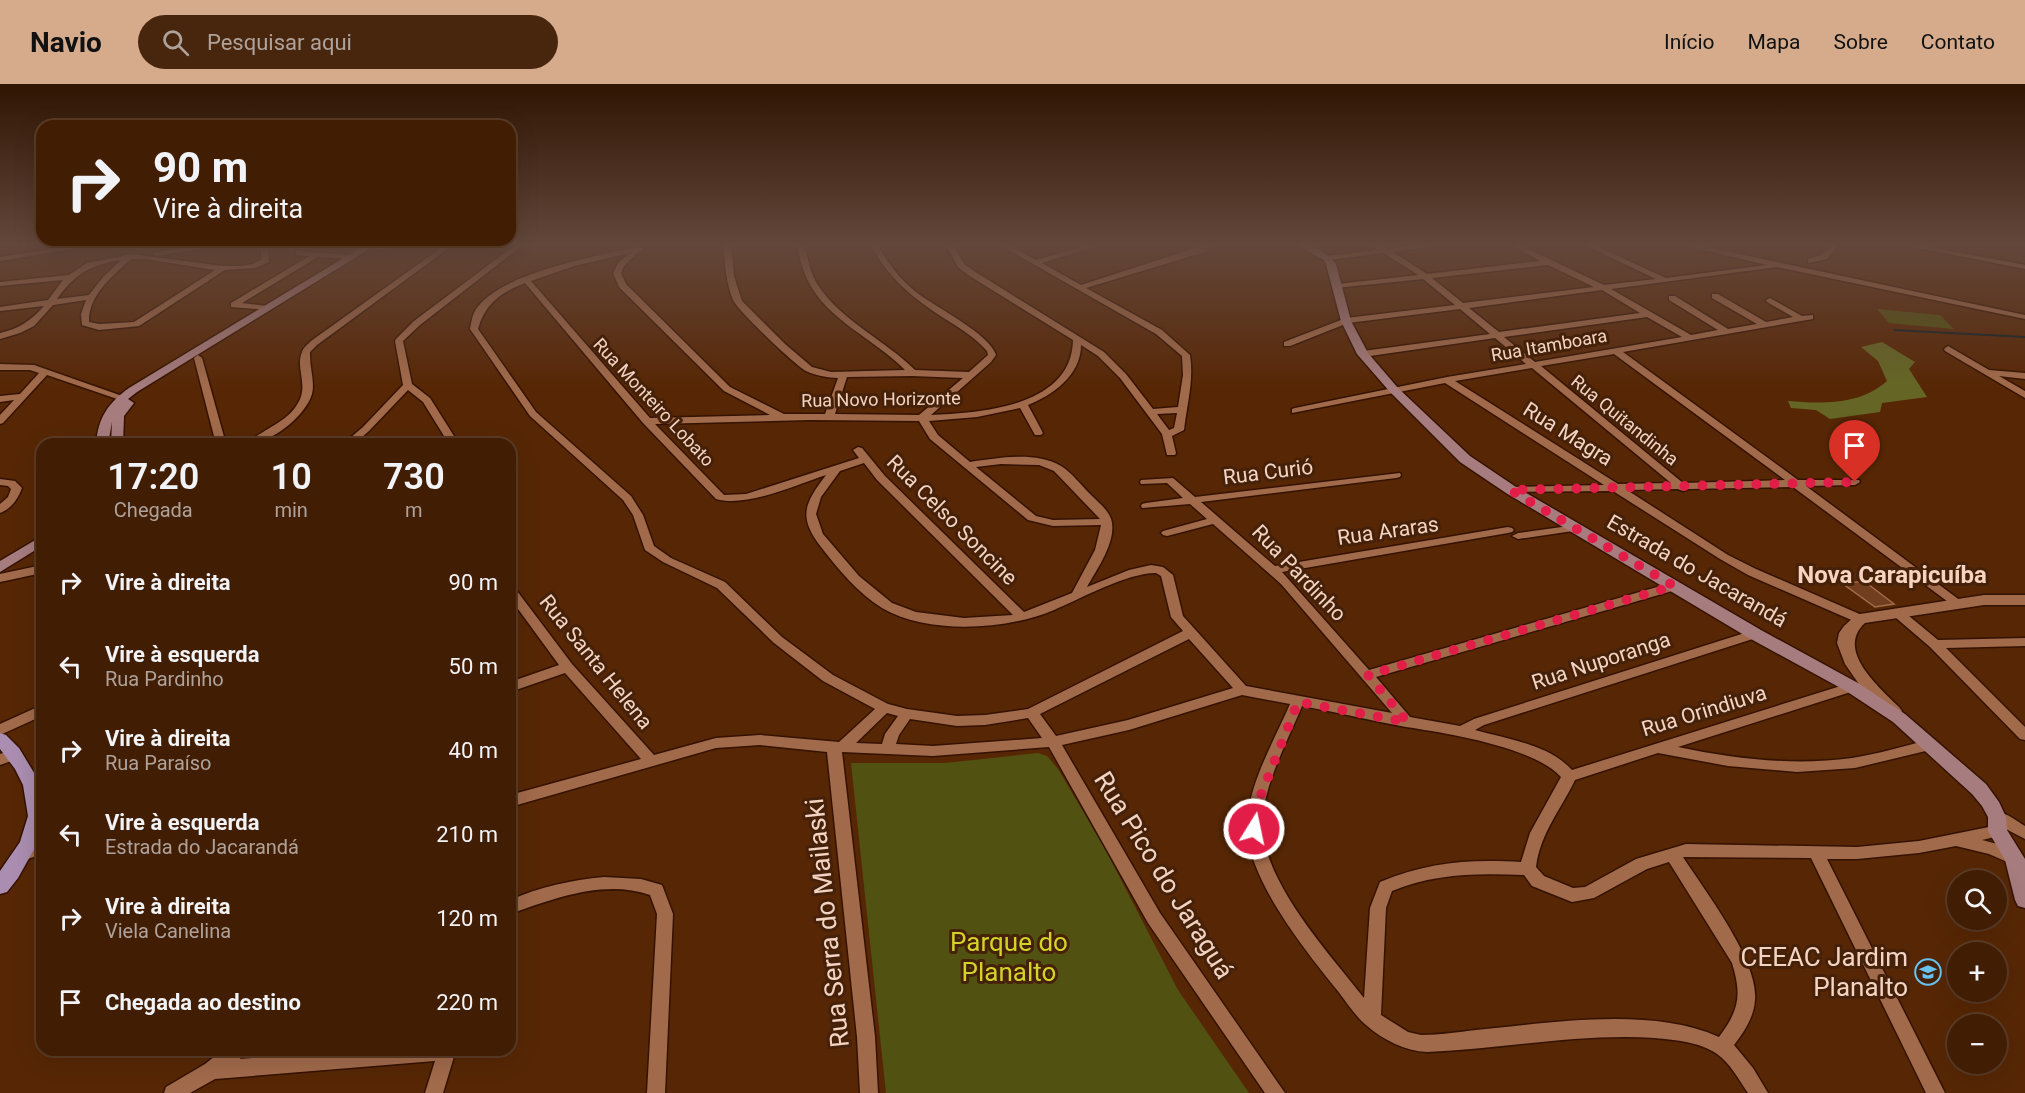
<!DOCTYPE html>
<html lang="pt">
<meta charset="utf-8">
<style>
:root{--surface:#411d04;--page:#48260e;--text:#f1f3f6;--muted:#aea29a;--line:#5a3b26;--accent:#d6ab8b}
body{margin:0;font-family:Roboto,sans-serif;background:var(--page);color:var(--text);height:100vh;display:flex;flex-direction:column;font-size:22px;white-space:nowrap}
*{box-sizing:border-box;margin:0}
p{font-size:20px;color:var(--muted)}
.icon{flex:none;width:33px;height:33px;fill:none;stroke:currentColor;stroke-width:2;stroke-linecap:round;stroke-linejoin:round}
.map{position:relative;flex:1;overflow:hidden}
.drawer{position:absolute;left:36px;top:354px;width:480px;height:618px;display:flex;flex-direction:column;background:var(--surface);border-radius:18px;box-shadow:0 6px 24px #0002,0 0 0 2px var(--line)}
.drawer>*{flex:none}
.banner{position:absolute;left:36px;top:36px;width:480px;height:126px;border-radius:18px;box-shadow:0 6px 24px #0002,0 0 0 2px var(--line);background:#411d04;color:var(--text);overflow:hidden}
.controls{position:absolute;left:1947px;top:786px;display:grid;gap:12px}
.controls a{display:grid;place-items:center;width:60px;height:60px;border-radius:50%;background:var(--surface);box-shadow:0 6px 24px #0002,0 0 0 2px var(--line);font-size:30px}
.pin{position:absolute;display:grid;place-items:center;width:51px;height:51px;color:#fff;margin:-62px -26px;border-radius:50% 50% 50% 0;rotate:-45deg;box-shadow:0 0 6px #0007}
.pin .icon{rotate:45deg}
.me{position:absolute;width:66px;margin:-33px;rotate:10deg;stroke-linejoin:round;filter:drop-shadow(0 0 4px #0008)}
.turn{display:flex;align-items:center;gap:21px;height:126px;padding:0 18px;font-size:27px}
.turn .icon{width:78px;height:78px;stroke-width:2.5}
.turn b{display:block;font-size:42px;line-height:51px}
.eta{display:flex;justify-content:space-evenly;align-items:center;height:102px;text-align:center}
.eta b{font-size:36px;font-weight:600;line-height:42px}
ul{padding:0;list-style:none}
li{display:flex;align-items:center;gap:18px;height:84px;padding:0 18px}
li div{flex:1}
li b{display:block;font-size:22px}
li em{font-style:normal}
header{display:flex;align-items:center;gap:36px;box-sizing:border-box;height:84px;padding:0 30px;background:var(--accent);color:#111}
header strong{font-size:28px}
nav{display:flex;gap:33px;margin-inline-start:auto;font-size:21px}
.search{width:420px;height:54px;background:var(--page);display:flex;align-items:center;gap:15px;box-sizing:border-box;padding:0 21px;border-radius:33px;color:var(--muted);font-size:22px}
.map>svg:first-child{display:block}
</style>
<header>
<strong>Navio</strong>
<div class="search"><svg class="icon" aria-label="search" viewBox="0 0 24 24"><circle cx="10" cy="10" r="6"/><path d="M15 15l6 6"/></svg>Pesquisar aqui</div>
<nav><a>Início</a><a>Mapa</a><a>Sobre</a><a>Contato</a></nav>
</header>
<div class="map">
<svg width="2025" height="1009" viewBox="0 0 2025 1009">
<rect width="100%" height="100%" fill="#572705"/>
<g fill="#515211">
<polygon points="1877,225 1940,231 1954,245 1889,239"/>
<polygon points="1038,669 1047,672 1058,685 1103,761 1178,906 1249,1009 886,1009 851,679 945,679"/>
</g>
<path fill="#656625" d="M1882 258 1915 278 1909 285 1927 313 1882 319 1880 328 1830 335 1816 326 1791 324 1788 317C1822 320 1861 321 1887 297L1878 277 1861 263Z"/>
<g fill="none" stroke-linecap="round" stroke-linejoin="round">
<polyline stroke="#0d1f27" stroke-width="2" points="1894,246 2025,253"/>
</g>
<polygon fill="#713f20" stroke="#a36c4d" stroke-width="1.5" points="1864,497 1894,520 1875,523 1843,500"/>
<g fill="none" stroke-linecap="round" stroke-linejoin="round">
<g stroke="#351200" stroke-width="3">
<g id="minor">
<polygon points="75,161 96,161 0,177 0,173"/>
<polygon points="202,161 224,161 156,172 152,170 156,168"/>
<path d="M260 161H268L269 178 255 184 225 186 139 242 99 246 82 241 81 230 86 216 53 221 34 242 20 249 0 255V249C18 245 31 237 44 222L0 227V223L48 216 63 196 0 202V198L69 191 87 179 132 170 222 182H240L253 180 262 175ZM131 175H145L215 186 134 238 99 240 89 238C88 211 113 192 131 175ZM121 176 103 193 89 211 57 215C75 190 90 181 121 176Z"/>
<polygon points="381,161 417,161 377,166 373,164"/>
<path d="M445 161H453L317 261 310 268V272C310 285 315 298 312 310 305 333 270 360 247 360 262 345 287 339 298 319 309 301 295 284 302 268 303 264 308 260 311 257Z"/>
<polygon points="515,161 523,161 420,241 403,257 412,300 430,314 459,360 449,360 423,318 408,306 369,347 354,360 343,360 363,343 403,301 395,257 396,255 414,237"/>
<path d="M723 161H731L734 192 742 217 785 260 812 283 831 288 905 286C875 255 828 237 808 197 802 186 800 173 796 161H804C808 174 810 189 818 201 841 237 885 256 915 286L969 288 988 271 987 267C975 253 958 243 942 233 912 213 888 194 871 161H878C888 180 900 195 916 208 935 223 990 250 996 271L991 278 931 331C980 329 1072 323 1073 256L968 191 958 183 946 161H953L964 180 974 187 1104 268 1126 290 1153 325 1178 323 1183 291 1182 272 1156 250 1000 161H1009L1036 176 1088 161H1100L1042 179 1081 201 1204 161H1211L1208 167 1086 204 1162 246 1190 271C1194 297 1187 320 1184 346L1172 352 1176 369 1175 371H1167L1162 350 1120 294 1098 272 1081 261C1081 291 1053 311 1028 321L1043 349 1041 351H1035L1020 324 977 333 929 337 938 351 970 378C998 374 1035 367 1061 382 1072 389 1081 401 1091 411 1098 418 1111 428 1112 439 1115 460 1097 485 1087 503L1129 486 1151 481 1163 483 1173 491 1183 532 1246 602 1392 629 1281 500 1213 440 1167 452 1163 451 1161 449 1163 447 1207 435 1190 420 1142 424 1141 422 1142 420 1146 419 1183 414 1167 399 1141 400 1140 398 1141 396 1173 394 1195 413 1400 389 1401 391 1400 393 1396 394 1201 418 1275 482 1508 443 1512 444 1514 446 1512 448 1508 449 1282 488 1369 586 1671 499H1679L1681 502 1679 505 1376 593 1410 633 1460 642 1474 635 1751 547H1759L1761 550 1759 553 1484 641 1475 646C1507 655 1548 660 1572 686L1847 600H1857L1859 603 1857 606 1678 663C1735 675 1794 682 1852 674 1878 670 1904 662 1929 656L1934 657 1936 661 1934 665 1855 684 1797 688 1728 682 1658 669 1575 696C1561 725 1540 750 1536 783L1544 792 1573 804 1585 803 1636 775 1686 760 1857 763 1919 757 1999 741 1992 737 1989 733 1992 729C2003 725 2015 736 2025 742V755L2004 744 2006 747 2003 751 1982 756C1994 759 2016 764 2022 775L2020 779 2014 781 1989 770 1956 762 1919 769 1857 775H1827L1945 1009H1926L1811 774 1683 773C1705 807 1759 877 1755 916 1754 933 1744 948 1734 961L1753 984 1768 1009H1748C1739 996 1730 979 1717 970 1700 958 1676 956 1655 954 1579 949 1504 965 1427 968 1405 967 1383 956 1366 941 1354 931 1346 917 1337 906 1305 866 1245 792 1247 740 1248 701 1275 655 1290 620L1242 611 1129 646 1062 661 1160 829 1285 1009H1265L1148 839 1049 663 933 672 842 668 875 953 878 1009H860L857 953 827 668 760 661 716 664 510 723V711L641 675 565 589 510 608V598L559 581 510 514V502L514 503 572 580 654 671 716 654 760 651 839 658 875 625 823 597 774 559 717 504 663 478 645 466 633 431 623 416 530 332 470 245C471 240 472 232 475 227 497 189 599 171 640 163L644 165 643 167H639L624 182 621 189 626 200 730 303 784 330H825L838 294C828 294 814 291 806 287 795 281 738 227 733 216 726 198 725 180 723 161ZM630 169 618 179 613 189 619 203 724 307 770 331 650 334 531 197 574 182ZM525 199 643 339 716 415C746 424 796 401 826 391 804 420 798 433 821 463 838 485 858 509 882 524 928 551 1007 546 1054 526 1082 514 1127 489 1156 489L1161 492 1171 533 1183 547 1028 625 985 631 957 632 907 625 888 620 833 591 782 553 725 498 671 474 654 462 643 431 631 412 536 328 478 245C485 220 500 209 525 199ZM912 292 963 294 919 331 835 330 847 293ZM1177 329 1174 344 1169 346 1157 330ZM810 336 919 337 930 355 1028 436 1053 442 1101 441 1095 466 1072 509 1024 528 885 392 862 364 858 363 853 366 859 374 746 410 724 411 655 340ZM864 379 877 396 1013 531 964 534 916 528 892 519 859 492 823 450 816 430 821 413 840 387ZM1001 380 1039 381 1054 387 1100 435 1053 436 1036 432 976 383ZM1189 555 1233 604 1128 636 1056 652 1040 630ZM1302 622C1337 628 1372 637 1406 643 1446 649 1534 663 1561 693L1530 749 1521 778C1469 775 1428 778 1380 798L1370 824 1364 914C1329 869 1254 789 1263 729 1268 692 1288 656 1302 622ZM887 629 898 632 885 650 882 660 856 659ZM1028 634 1042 654 933 662 896 660 899 651 910 635 957 642 985 641ZM1669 778 1732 879C1742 912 1739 926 1719 953 1651 922 1549 939 1476 946 1458 948 1440 951 1421 951L1408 948 1381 931 1386 824 1392 807C1435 789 1478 789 1524 791L1532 802 1572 818 1594 814 1647 785Z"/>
<path d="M1373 161H1382L1387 165 1415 161H1440L1393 168 1427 190 1540 177 1510 161H1520L1604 201 1656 195 1584 161H1594L1666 194 1767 181 1682 161H1697L2025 231V235L1777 183 1611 205 1691 251 1718 246 1669 216V212H1675L1728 245 1757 240 1712 214V210H1718L1766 238 1793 233 1767 218 1766 216 1770 214 1802 232 1813 231V235L1801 237 1623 268 1798 396H1859L1860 398 1855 401 1806 402 1965 520 1963 523H1955L1793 403 1688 405 1683 407 1678 405 1627 406 1728 471 1756 485 1864 532 1866 535 1864 538H1856L1748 491 1720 475 1613 407 1507 408 1506 406 1511 403 1604 401 1445 299 1292 329V325L1295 324 1447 293 1526 280 1495 254 1363 273 1359 270 1363 267 1490 250 1460 225 1348 239 1290 262H1284V258L1346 234 1455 221 1423 195 1335 204V200H1338L1418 191 1384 169 1327 176 1323 174 1327 172 1378 166ZM1548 181 1594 203 1463 219 1432 194ZM1602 206 1640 229 1499 248 1469 224ZM1647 233 1682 253 1535 278 1504 253ZM1614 270 1785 396 1683 399 1541 282ZM1532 284 1671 399 1618 400 1455 297Z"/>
<polygon points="1831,161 1839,161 1827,175 1808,179 1808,175 1821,171"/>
<polygon points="1903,161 1920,161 2025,181 2025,185"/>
<polygon points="296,167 352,171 356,173 352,175 318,173 242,219 267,222 270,222 270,226 231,223 231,219 309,172 296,171"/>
<polygon points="1948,262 1989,286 2025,289 2025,295 1999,292 2025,307 2025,314 1945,267 1944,265"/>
<polygon points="198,271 202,274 226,360 216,360 194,274"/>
<polygon points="0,280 34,281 128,314 126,316 120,316 47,291 3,339 0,340 0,331 14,316 0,318 0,312 20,310 39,289 30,286 0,286"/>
<path d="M0 395 15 397 22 404C18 415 11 425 0 429V420L8 413 11 405 8 402 0 401Z"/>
<polygon points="1576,441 1582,444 1580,446 1518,455 1512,452 1518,449"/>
<polygon points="42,481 42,489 0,498 0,490"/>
<polygon points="1899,526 1903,527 1938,556 2025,554 2025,562 1946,564 2025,643 2025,656 2020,655 1930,563 1895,533 1893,530"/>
<polygon points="42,621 42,632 0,651 0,640"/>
<polygon points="15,665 20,666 22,670 20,674 0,681 0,670"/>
<polygon points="42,758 42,770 25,776 19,774 17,770 19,766"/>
<path d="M604 793 641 795 662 801 673 830 665 1009H647L657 830 650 811C604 795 553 815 510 830V816C540 803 571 796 604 793Z"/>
<polygon points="223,966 246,966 240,975 351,966 456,966 443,1009 425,1009 435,977 215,995 190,1009 164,1009 166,1003 205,980"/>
</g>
</g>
<g stroke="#351200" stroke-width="3">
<path id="tertiary" d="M1984 511H2025V521H1984L1865 539C1835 566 1879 603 1899 623L1902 627 1899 631H1887L1863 606 1845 580 1837 559 1839 549 1844 542 1855 532 1860 530Z"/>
</g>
<g stroke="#351200" stroke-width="3">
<g id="secondary">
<path d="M365 161H376L137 308 128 315 134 319 124 332 123 360H111L112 338 108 360H96C98 334 108 319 129 304Z"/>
<path d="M1296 161C1311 161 1327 167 1336 180L1351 237 1368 269 1398 304 1470 372 1516 403 1761 546 1858 599 1905 630 1986 700 1999 718 2006 733 2007 746 2025 775V824L2018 822 2015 816 2005 776 1988 747V733L1982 722 1972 710 1893 638 1846 607 1749 554 1506 409 1460 378 1390 308 1357 270 1341 237 1326 180 1324 176Z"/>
<polygon points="42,452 42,462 0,488 0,477"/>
</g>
</g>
<g stroke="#351200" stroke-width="3">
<polygon id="primary" points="0,649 6,651 19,664 42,702 42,751 18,794 7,808 0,810 0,787 20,758 28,732 23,701 15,685 0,665"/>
</g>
<use href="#minor" fill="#a16a4b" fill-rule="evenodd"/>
<use href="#tertiary" fill="#a16a4b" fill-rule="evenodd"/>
<use href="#secondary" fill="#a67c7e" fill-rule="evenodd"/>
<use href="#primary" fill="#aa8db0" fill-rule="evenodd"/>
</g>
<linearGradient id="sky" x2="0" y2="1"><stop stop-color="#301503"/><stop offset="0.53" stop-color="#63473b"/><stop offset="1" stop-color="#63473b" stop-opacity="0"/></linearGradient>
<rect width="2025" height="303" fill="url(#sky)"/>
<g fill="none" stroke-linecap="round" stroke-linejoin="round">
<polyline stroke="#e11d48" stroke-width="10" stroke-dasharray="0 18" points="1254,745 1259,716 1298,618 1407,638 1368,591 1674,502 1510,406 1855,398"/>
</g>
<defs>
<g id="school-ring" transform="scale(1.35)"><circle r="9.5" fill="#462109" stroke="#67c4ef" stroke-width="1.5"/><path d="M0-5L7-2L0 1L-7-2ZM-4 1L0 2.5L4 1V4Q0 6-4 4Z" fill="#67c4ef"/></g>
</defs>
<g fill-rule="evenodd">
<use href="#school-ring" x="1928" y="888"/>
</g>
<g text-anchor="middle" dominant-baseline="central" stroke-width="6" stroke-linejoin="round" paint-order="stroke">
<g font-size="18" fill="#f3d4c3" stroke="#462109">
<text transform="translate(1549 261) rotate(-10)">Rua Itamboara</text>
<text transform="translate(881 315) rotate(-1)">Rua Novo Horizonte</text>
<text transform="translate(654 318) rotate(47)">Rua Monteiro Lobato</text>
<text transform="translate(1625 336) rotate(39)">Rua Quitandinha</text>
</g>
<g font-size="21" fill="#f3d4c3" stroke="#462109">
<text transform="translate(1568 350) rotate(32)">Rua Magra</text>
<text transform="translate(1268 388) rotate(-7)">Rua Curió</text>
<text transform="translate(952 436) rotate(45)">Rua Celso Soncine</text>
<text transform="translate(1388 447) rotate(-8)">Rua Araras</text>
<text transform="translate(1697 487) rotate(30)">Estrada do Jacarandá</text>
<text transform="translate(1299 489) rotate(46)">Rua Pardinho</text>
<text transform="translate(1601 577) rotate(-18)">Rua Nuporanga</text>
<text transform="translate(596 578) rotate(51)">Rua Santa Helena</text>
<text transform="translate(1704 627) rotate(-17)">Rua Orindiuva</text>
</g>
<g font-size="24" font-weight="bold" fill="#f8d3bf" stroke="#462109">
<text x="1892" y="491">Nova Carapicuíba</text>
</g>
<g font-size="26" fill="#f3d4c3" stroke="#462109">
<text transform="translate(1164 791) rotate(58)">Rua Pico do Jaraguá</text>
<text transform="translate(827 839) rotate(-96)">Rua Serra do Mailaski</text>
</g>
<g font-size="26" fill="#d2d42a" stroke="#462109">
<text x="1009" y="858">Parque do<tspan x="1009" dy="30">Planalto</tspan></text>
</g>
<g font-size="26" fill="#f3d4c3" stroke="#462109" text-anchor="end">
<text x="1908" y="873">CEEAC Jardim<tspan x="1908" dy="30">Planalto</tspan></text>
</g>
</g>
</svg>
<div class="controls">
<a><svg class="icon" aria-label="search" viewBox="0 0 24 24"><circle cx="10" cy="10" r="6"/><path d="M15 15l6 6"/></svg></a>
<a>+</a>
<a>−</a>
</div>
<div class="pin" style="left:1855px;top:398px;background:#d93025"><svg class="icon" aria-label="arrive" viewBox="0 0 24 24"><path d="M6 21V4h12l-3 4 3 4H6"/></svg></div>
<svg class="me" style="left:1254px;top:745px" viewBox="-20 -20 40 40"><circle r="17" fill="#e11d48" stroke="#fff" stroke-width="3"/><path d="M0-11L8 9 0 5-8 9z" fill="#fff"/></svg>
<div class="banner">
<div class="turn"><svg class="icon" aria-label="right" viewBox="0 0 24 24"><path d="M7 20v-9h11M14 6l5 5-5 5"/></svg><div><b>90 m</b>Vire à direita</div></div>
</div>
<section class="drawer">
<div class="eta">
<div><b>17:20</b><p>Chegada</p></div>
<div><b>10</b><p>min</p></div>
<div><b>730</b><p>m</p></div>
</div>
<ul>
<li><svg class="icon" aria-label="right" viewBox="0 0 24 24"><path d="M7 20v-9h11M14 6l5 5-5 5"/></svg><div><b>Vire à direita</b></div><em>90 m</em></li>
<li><svg class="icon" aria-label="left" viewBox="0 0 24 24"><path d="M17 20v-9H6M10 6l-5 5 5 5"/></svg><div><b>Vire à esquerda</b><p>Rua Pardinho</p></div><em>50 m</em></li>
<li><svg class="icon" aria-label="right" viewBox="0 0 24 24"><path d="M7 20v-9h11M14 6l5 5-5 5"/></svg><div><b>Vire à direita</b><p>Rua Paraíso</p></div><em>40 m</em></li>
<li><svg class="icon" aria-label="left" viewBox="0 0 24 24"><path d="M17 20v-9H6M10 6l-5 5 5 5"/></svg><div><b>Vire à esquerda</b><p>Estrada do Jacarandá</p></div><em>210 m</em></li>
<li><svg class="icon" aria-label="right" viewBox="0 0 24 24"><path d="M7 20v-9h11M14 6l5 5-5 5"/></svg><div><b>Vire à direita</b><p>Viela Canelina</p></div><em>120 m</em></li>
<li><svg class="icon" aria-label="arrive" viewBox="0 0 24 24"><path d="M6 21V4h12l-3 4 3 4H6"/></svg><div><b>Chegada ao destino</b></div><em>220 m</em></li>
</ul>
</section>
</div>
